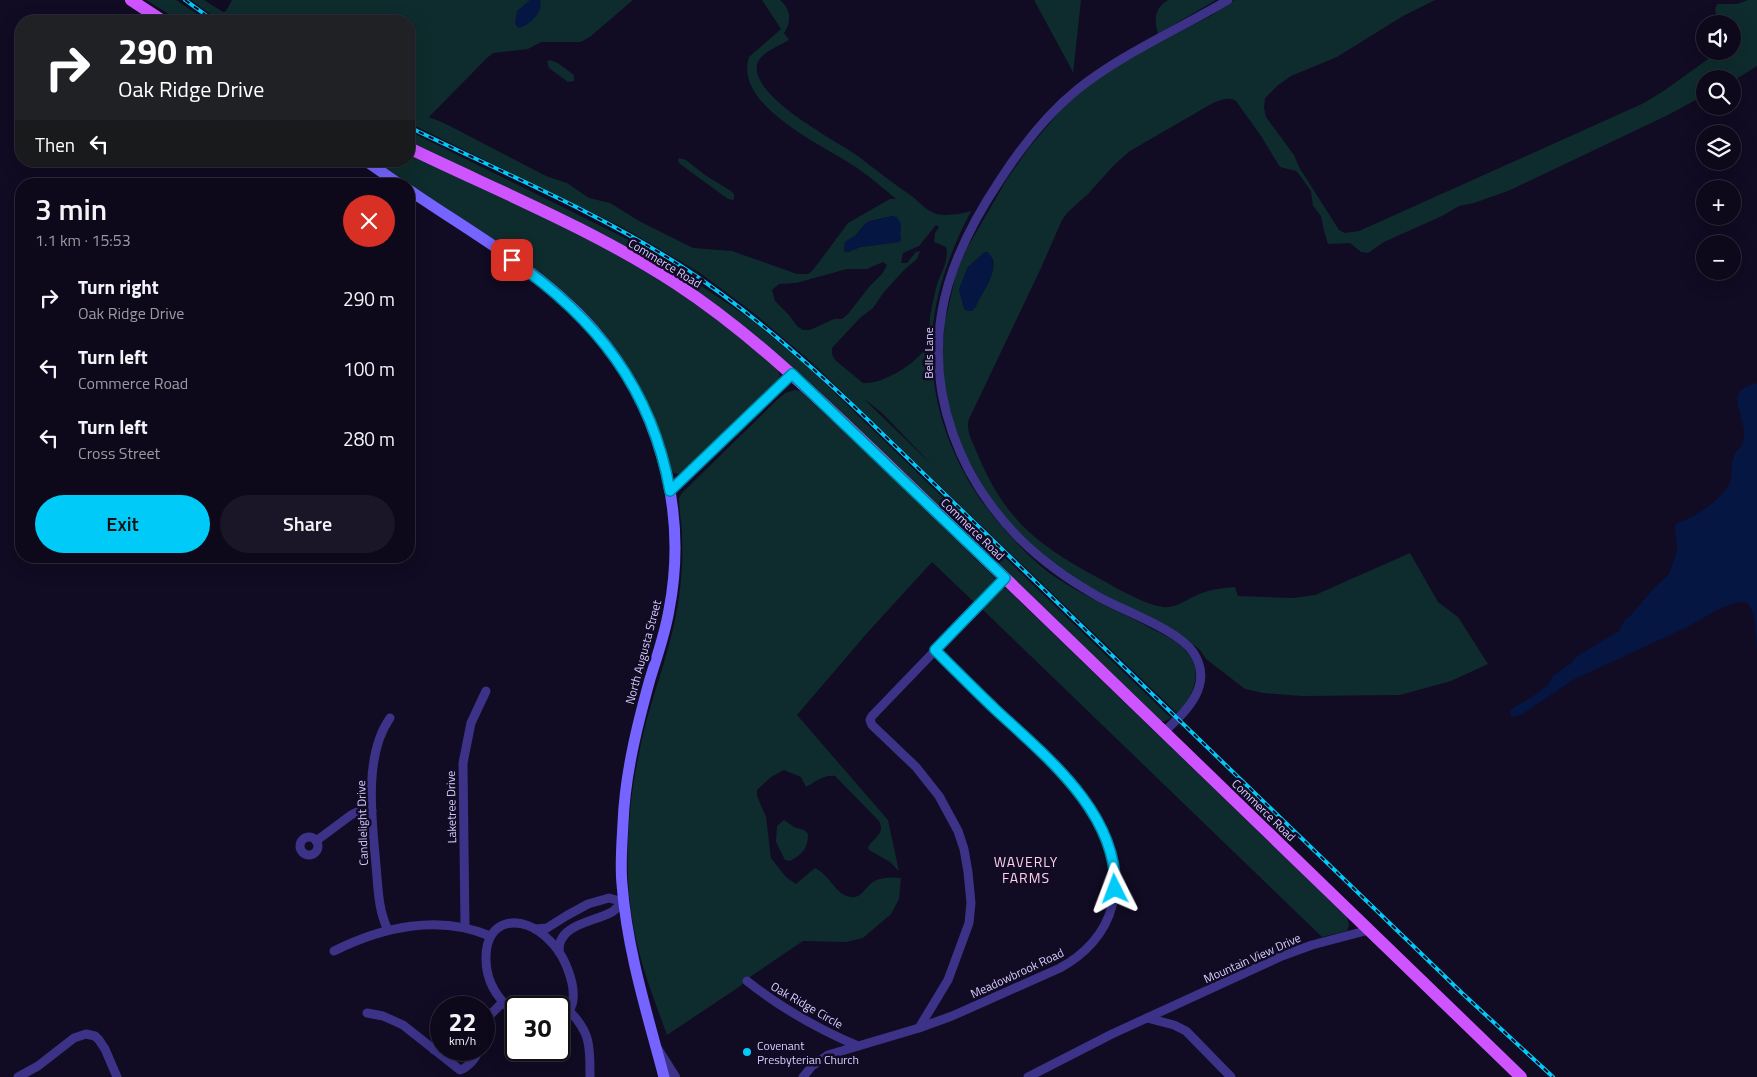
<!DOCTYPE html>
<meta charset="utf-8">
<style>
:root{--surface:#0d081a;--page:#1b1627;--text:#f1f3f6;--muted:#9a9aa2;--line:#2d2939;--accent:#00cbf8}
body{margin:0;font-family:"Titillium Web",sans-serif;background:var(--page);color:var(--text);height:100vh;display:flex;flex-direction:column;font-size:19px;white-space:nowrap}
*{box-sizing:border-box;margin:0}
p{font-size:16px;color:var(--muted)}
.icon{flex:none;width:28px;height:28px;fill:none;stroke:currentColor;stroke-width:2;stroke-linecap:round;stroke-linejoin:round}
.map{position:relative;flex:1;overflow:hidden}
.panel{position:absolute;left:15px;top:178px;width:400px;height:385px;display:flex;flex-direction:column;background:var(--surface);border-radius:20px;box-shadow:0 5px 20px #0002,0 0 0 1px var(--line)}
.panel>*{flex:none}
.top-card{position:absolute;left:15px;top:15px;width:400px;height:152px;border-radius:20px;box-shadow:0 5px 20px #0002,0 0 0 1px var(--line);background:#202124;color:#fff;overflow:hidden}
.controls{position:absolute;left:1696px;top:15px;display:grid;gap:10px}
.controls a{display:grid;place-items:center;width:45px;height:45px;border-radius:50%;background:var(--surface);box-shadow:0 5px 20px #0002,0 0 0 1px var(--line);font-size:25px}
.speed{position:absolute;left:430px;top:996px;display:flex;gap:10px;font-size:25px;font-weight:700;text-align:center}
.speed>*{display:grid;place-content:center;width:65px;height:65px;border-radius:50%;background:var(--surface);box-shadow:0 5px 20px #0002,0 0 0 1px var(--line);line-height:1}
.speed small{font-size:12px;font-weight:400}
.speed .limit{border:2px solid #111;border-radius:8px;background:#fff;color:#111}
.pin{position:absolute;display:grid;place-items:center;width:42px;height:42px;color:#fff;margin:-21px;border-radius:10px;box-shadow:0 2px 8px #0006}
.me{position:absolute;width:55px;margin:-28px;rotate:357deg;stroke-linejoin:round;filter:drop-shadow(0 0 4px #0008)}
.turn{display:flex;align-items:center;gap:18px;height:105px;padding:0 20px;font-size:22px}
.turn .icon{width:65px;height:65px;stroke-width:2.5}
.turn b{display:block;font-size:35px;line-height:42px}
.then{display:flex;align-items:center;height:48px;padding:0 20px;background:#0003;gap:10px;font-size:19px}
.round{display:grid;place-items:center;flex:none;width:52px;height:52px;border-radius:26px;background:var(--page)}
.head{display:flex;align-items:center;justify-content:space-between;height:85px;padding:0 20px}
h1{font-size:30px;font-weight:600;line-height:38px}
.action{display:flex;gap:10px;margin-top:auto;padding:10px 20px}
.action a{flex:1;height:58px;border-radius:30px;background:var(--accent);color:#111;font-size:20px;font-weight:600;line-height:58px;text-align:center}
.action a+a{background:var(--page);color:var(--text)}
ul{padding:0;list-style:none}
li{display:flex;align-items:center;gap:15px;height:70px;padding:0 20px}
li div{flex:1}
li b{display:block;font-size:19px}
li em{font-style:normal}
.map>svg:first-child{display:block}
</style>
<div class="map">
<svg width="1757" height="1077" viewBox="0 0 1757 1077">
<rect width="100%" height="100%" fill="#110b23"/>
<g fill="#0e2c2d" fill-rule="evenodd">
<polygon points="146,0 176,0 208,21 180,21"/>
<path d="M191 0H204L223 12 226 11 232 0H633L591 36 581 42H541L528 49 493 53 487 58 429 117 446 124 546 176 567 183 589 198 610 203 639 221 693 248 732 251 797 274H808L813 270 848 223 890 199H896C883 188 870 177 857 168 825 146 733 106 749 57L781 29 762 0H780C791 9 792 22 784 33L789 40C779 46 759 53 757 65 751 97 835 140 858 156 876 170 894 184 913 197 919 202 926 210 934 213 941 217 963 214 971 211 954 244 939 281 934 318 923 394 953 473 1004 529 1020 547 1039 567 1060 580 1086 597 1115 610 1143 624 1157 632 1174 638 1185 650 1205 670 1194 696 1177 713L809 360 751 311 700 273 658 248 620 226 409 123V21H220ZM893 216 900 235 901 240 898 242 860 247 848 252 844 251 845 242 855 236 864 225 870 221ZM936 225 939 227 935 233 934 242 946 247C950 261 939 275 936 288 934 298 931 308 930 318 929 327 931 337 927 345 920 362 882 385 863 383L835 360 832 354V348L860 318 873 308 884 292 905 269 917 259 920 251 916 252 907 263H901L903 253 919 246ZM883 262 887 265 882 274 869 287 848 314 842 319H834L810 330H803L797 326 789 315 775 301 772 290 779 284 796 283 847 269H867ZM863 398 882 413 933 466Z"/>
<polygon points="1034,0 1081,0 1073,74 1072,70"/>
<path d="M1168 0H1216L1158 34C1154 19 1154 9 1168 0Z"/>
<path d="M1235 0H1435L1403 16 1337 57 1291 76 1277 86 1265 98 1264 108 1266 117 1294 155 1299 167 1339 230 1345 233 1359 231 1644 103 1665 90 1719 51H1732V24H1720L1715 10 1717 4H1737L1748 0H1757V66L1733 81 1732 79H1705V95L1668 115 1508 191 1474 203 1459 206 1442 216 1384 242 1368 253 1361 252 1350 243 1328 244 1324 231 1321 216 1313 206 1311 191 1299 174 1296 171 1280 167 1261 136 1236 101C1229 96 1220 100 1213 103L1130 151 1113 166 1089 193 1068 212 1062 220 1041 268 969 419C965 431 974 444 978 455 1006 523 1042 548 1104 581 1120 590 1144 604 1163 607 1176 609 1190 597 1202 593 1212 589 1224 588 1235 587L1238 596 1293 598 1315 595 1410 553 1438 602 1458 617 1488 664 1451 681 1400 695 1302 696 1263 693 1245 689 1206 659 1200 650 1183 636 1088 586 1070 575 1044 556 1008 521 990 498 958 441 946 397 942 358 945 321 956 274 967 248 1007 179 1028 149 1070 99 1117 65 1212 15ZM985 252C987 254 992 257 993 260 997 273 979 296 975 308L959 290 968 267Z"/>
<polygon points="550,60 558,63 574,75 574,81 568,82 549,68 547,61"/>
<polygon points="409,131 645,248 749,318 810,369 1171,718 1165,721 1158,721 700,296 409,143"/>
<path d="M409 154C492 193 578 230 656 278 699 305 739 336 777 369L780 375 778 381 685 471C679 475 674 475 670 469L657 430 591 321 409 185V184H406L374 161H409Z"/>
<polygon points="679,158 686,160 705,175 731,191 734,194 734,199 733,200 728,199 680,164 678,161"/>
<path d="M795 390 800 391 879 465 993 576 995 579 992 585 975 603 932 562 868 632 797 715 888 820 899 871 890 862 869 850 868 847C873 838 886 834 879 821L835 776C824 774 815 782 806 787L801 777 784 770 771 777 757 790V796L766 817 771 858 786 877 796 884 815 868C828 874 836 893 847 896 861 901 864 888 873 882 881 877 892 877 901 878L899 899 891 914 863 938 846 942 803 941 750 977 739 987 667 1035C657 1007 646 980 639 952 621 882 626 809 642 739 653 691 673 645 679 596 682 577 683 556 682 536 682 524 679 511 679 498L682 493 777 400 785 393Z"/>
<polygon points="1000,587 1007,589 1347,917 1349,925 1347,931 1322,937 980,607"/>
<path d="M784 820 794 827 804 830 808 834C808 849 802 854 790 861L785 860 776 842 777 826Z"/>
<polygon points="445,1050 467,1050 467,1052 461,1061 456,1061 446,1053"/>
</g>
<g fill="#051643">
<path d="M530 0H540C544 12 529 26 518 28L515 23 517 11Z"/>
<polygon points="893,216 897,217 901,224 900,242 860,247 848,252 844,250 845,242 855,236 867,222"/>
<path d="M985 252H988C1003 269 982 291 975 308L972 311H967L964 309 959 290 968 267Z"/>
<path d="M1757 383V653C1756 638 1757 609 1745 602L1734 603 1717 610 1687 627 1573 680 1521 715 1511 717 1510 710 1530 698 1547 686 1553 676 1570 664 1577 656 1619 631 1624 621 1631 615 1654 588 1669 574 1677 551 1675 526 1677 523C1692 520 1725 497 1730 482 1733 474 1730 464 1734 456 1738 446 1745 448 1744 432 1744 422 1735 403 1738 395 1741 387 1751 385 1757 383Z"/>
</g>
<g fill="none" stroke-linecap="round" stroke-linejoin="round">
<g stroke="#3c3287" stroke-width="9">
<polyline points="670,491 792,374"/>
<path d="M1164 732C1186 711 1215 685 1193 652 1178 630 1124 611 1099 597 1070 581 1043 562 1019 538 960 478 927 395 942 311 950 264 974 219 1000 180 1022 146 1047 114 1078 89 1123 53 1178 30 1228 0"/>
<circle cx="309" cy="846" r="9"/>
<polyline points="316,841 351,815 357,812 372,811"/>
<polyline points="465,927 463,763 471,723 486,691"/>
<polyline points="535,929 547,928 566,916 588,904 609,898 624,902"/>
<path d="M388 930C378 910 378 887 376 865 372 821 363 756 390 718"/>
<path d="M334 951C382 927 439 914 490 936"/>
<path d="M559 952C557 924 594 922 612 912 616 909 620 905 624 902"/>
<path d="M747 981C781 1008 818 1029 858 1046"/>
<path d="M569 1011C591 1032 590 1048 590 1077"/>
<path d="M367 1013 383 1016 403 1025 460 1070C467 1068 477 1058 478 1050"/>
<path d="M516 1014C498 1000 486 983 486 959 485 917 523 913 549 940 561 951 568 967 572 983 575 999 574 1010 559 1019"/>
<polyline points="1147,1018 1174,1025 1186,1031 1231,1077"/>
<polyline points="484,1021 502,1003"/>
<polyline points="919,1028 948,980 969,923 971,903 968,872 964,849 958,831 939,796 916,767 872,725 870,720 872,716 1005,578"/>
<polyline points="434,1050 441,1041"/>
<polyline points="18,1077 38,1066 74,1038 86,1034 95,1036 99,1040 105,1049 117,1077"/>
<path d="M803 1077 812 1066 828 1055 919 1028 952 1016 1060 968C1084 955 1105 934 1112 906 1132 826 1051 762 1000 714 977 693 956 671 935 650"/>
<polyline points="1028,1077 1112,1034 1282,956 1312,945 1369,930"/>
</g>
<polyline stroke="#3c3287" stroke-width="10" points="658,1050 675,1077"/>
<g stroke="#7564ff" stroke-width="11">
<polyline points="366,161 399,184"/>
<path d="M409 190C460 225 516 257 562 298 650 375 691 496 669 610 665 634 657 656 650 679 637 726 625 774 623 823 622 843 620 864 622 884 627 950 647 1013 664 1077"/>
</g>
<g stroke="#cd54ff" stroke-width="12">
<polyline points="131,0 163,21"/>
<path d="M409 148C498 191 592 229 675 283 753 334 820 400 887 464L1521 1077"/>
</g>
<g stroke="#00cbf8" stroke-width="4">
<g id="rail">
<polyline points="185,0 214,21"/>
<path d="M409 127C499 171 597 212 681 266 749 310 807 362 865 417L1463 994 1553 1077"/>
</g>
</g>
<use href="#rail" stroke="#110b23" stroke-width="2" stroke-dasharray="5.5" stroke-linecap="butt"/>
</g>
<g fill="none" stroke-linecap="round" stroke-linejoin="round">
<g stroke="#0084a1" stroke-width="12">
<path id="route" d="M512 260C596 318 652 389 670 491L792 374 1005 578 935 650C955 670 976 691 997 711 1047 757 1118 814 1115 889"/>
</g>
<use href="#route" stroke="#00cbf8" stroke-width="9"/>
</g>
<circle fill="#00cbf8" stroke="#110b23" stroke-width="2" cx="747" cy="1052" r="5"/>
<g text-anchor="middle" dominant-baseline="central" stroke-width="5" stroke-linejoin="round" paint-order="stroke">
<g font-size="12" fill="#d7cdff" stroke="#110b23">
<text transform="translate(665 263) rotate(31)">Commerce Road</text>
<text transform="translate(928 353) rotate(-90)">Bells Lane</text>
<text transform="translate(973 529) rotate(44)">Commerce Road</text>
<text transform="translate(643 652) rotate(-75)">North Augusta Street</text>
<text transform="translate(451 807) rotate(-91)">Laketree Drive</text>
<text transform="translate(1264 810) rotate(44)">Commerce Road</text>
<text transform="translate(362 823) rotate(-92)">Candlelight Drive</text>
<text transform="translate(1252 958) rotate(-24)">Mountain View Drive</text>
<text transform="translate(1017 973) rotate(-25)">Meadowbrook Road</text>
<text transform="translate(807 1005) rotate(30)">Oak Ridge Circle</text>
</g>
<g font-size="12" fill="#d7cdff" stroke="#110b23" text-anchor="start">
<text x="757" y="1045">Covenant<tspan x="757" dy="14">Presbyterian Church</tspan></text>
</g>
<g font-size="14" letter-spacing="1" fill="#ffcfea" stroke="#110b23">
<text x="1026" y="861">WAVERLY<tspan x="1026" dy="16">FARMS</tspan></text>
</g>
</g>
</svg>
<div class="controls">
<a><svg class="icon" aria-label="sound" viewBox="0 0 24 24"><path d="M4 9h4l5-4v14l-5-4H4zM17 9q2 3 0 6"/></svg></a>
<a><svg class="icon" aria-label="search" viewBox="0 0 24 24"><circle cx="10" cy="10" r="6"/><path d="M15 15l6 6"/></svg></a>
<a><svg class="icon" aria-label="layers" viewBox="0 0 24 24"><path d="M12 4l9 5-9 5-9-5zM3 14l9 5 9-5"/></svg></a>
<a>+</a>
<a>−</a>
</div>
<div class="speed"><div>22<small>km/h</small></div><div class="limit">30</div></div>
<div class="pin" style="left:512px;top:260px;background:#d93025"><svg class="icon" aria-label="arrive" viewBox="0 0 24 24"><path d="M6 21V4h12l-3 4 3 4H6"/></svg></div>
<svg class="me" style="left:1115px;top:889px" viewBox="-20 -20 40 40"><path d="M0-17L14 15 0 8-14 15z" fill="#00cbf8" stroke="#fff" stroke-width="4"/></svg>
<div class="top-card">
<div class="turn"><svg class="icon" aria-label="right" viewBox="0 0 24 24"><path d="M7 20v-9h11M14 6l5 5-5 5"/></svg><div><b>290 m</b>Oak Ridge Drive</div></div>
<div class="then">Then<svg class="icon" aria-label="left" viewBox="0 0 24 24"><path d="M17 20v-9H6M10 6l-5 5 5 5"/></svg></div>
</div>
<section class="panel">
<div class="head"><div><h1>3 min</h1><p>1.1 km · 15:53</p></div><a class="round" style="background:#d93025;color:#fff"><svg class="icon" aria-label="close" viewBox="0 0 24 24"><path d="M6 6l12 12M18 6L6 18"/></svg></a></div>
<ul>
<li><svg class="icon" aria-label="right" viewBox="0 0 24 24"><path d="M7 20v-9h11M14 6l5 5-5 5"/></svg><div><b>Turn right</b><p>Oak Ridge Drive</p></div><em>290 m</em></li>
<li><svg class="icon" aria-label="left" viewBox="0 0 24 24"><path d="M17 20v-9H6M10 6l-5 5 5 5"/></svg><div><b>Turn left</b><p>Commerce Road</p></div><em>100 m</em></li>
<li><svg class="icon" aria-label="left" viewBox="0 0 24 24"><path d="M17 20v-9H6M10 6l-5 5 5 5"/></svg><div><b>Turn left</b><p>Cross Street</p></div><em>280 m</em></li>
</ul>
<div class="action"><a>Exit</a><a>Share</a></div>
</section>
</div>
